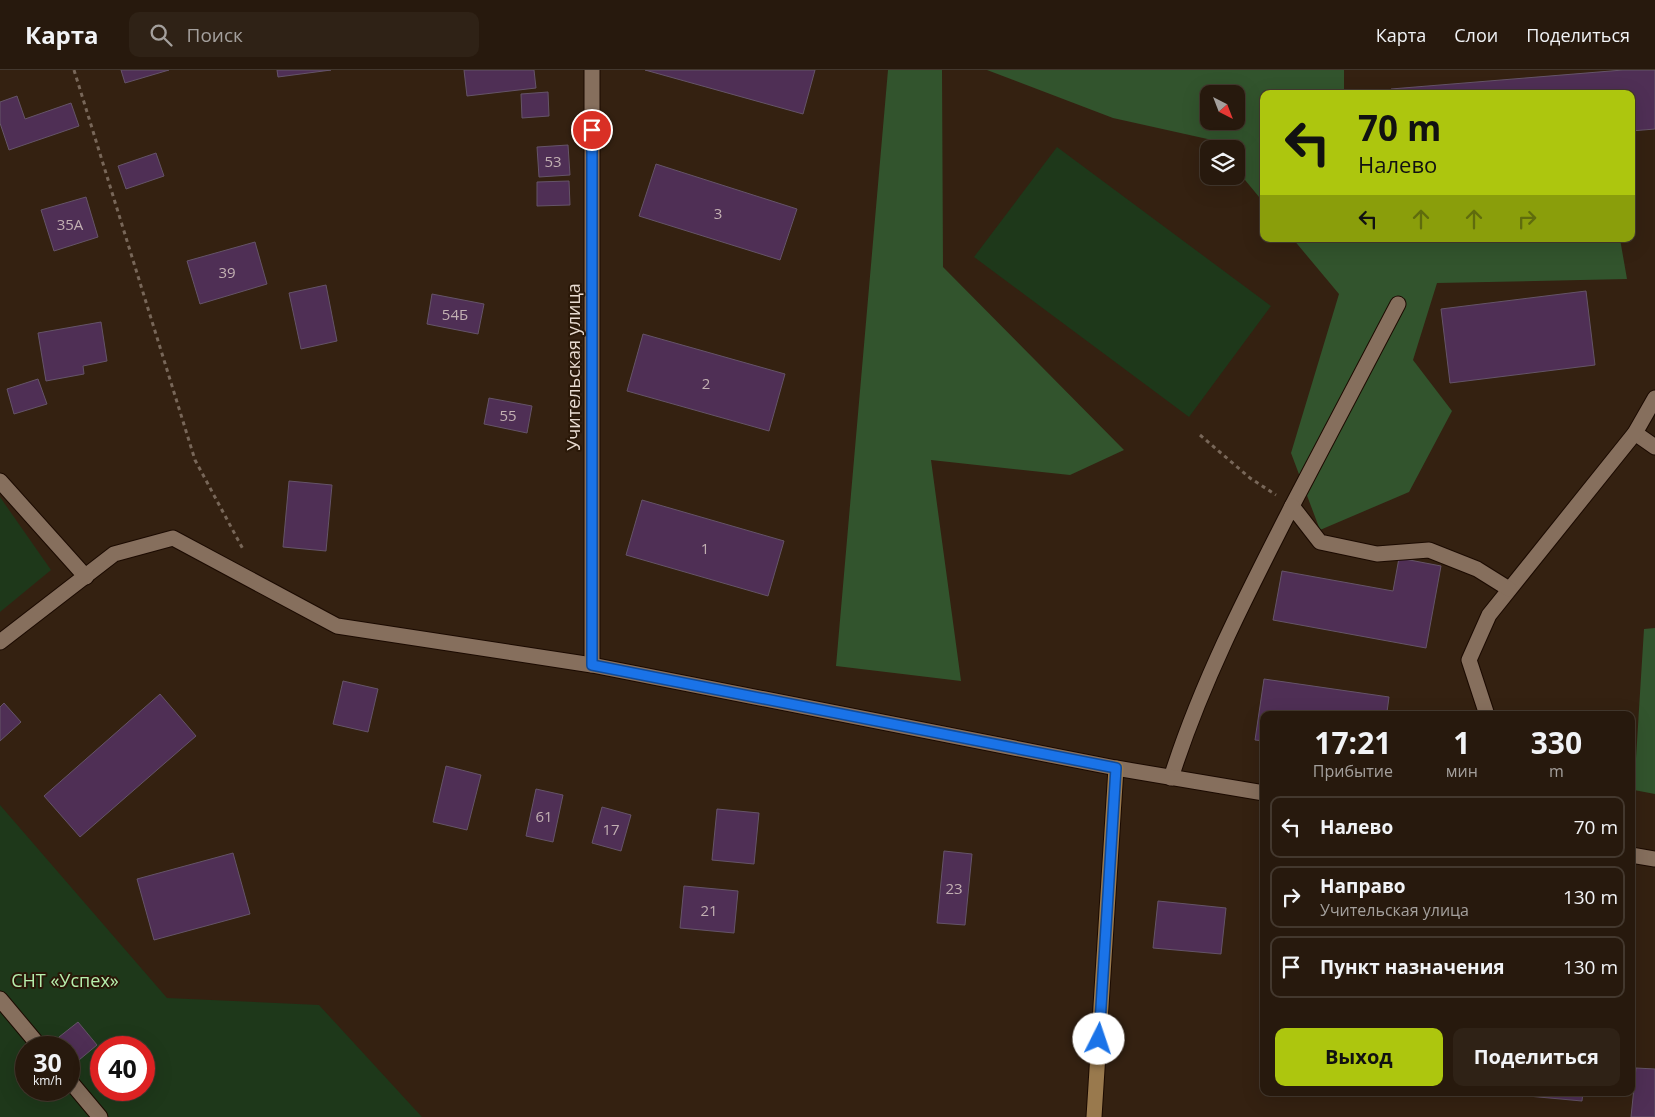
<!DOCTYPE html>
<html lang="ru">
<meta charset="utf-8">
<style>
:root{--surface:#27190d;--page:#2f2216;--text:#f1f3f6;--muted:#a4a09d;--line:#43382e;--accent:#adc60e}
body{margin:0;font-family:"Open Sans",sans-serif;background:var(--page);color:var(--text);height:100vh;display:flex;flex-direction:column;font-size:19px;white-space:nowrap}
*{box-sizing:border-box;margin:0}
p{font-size:16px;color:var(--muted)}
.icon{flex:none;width:28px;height:28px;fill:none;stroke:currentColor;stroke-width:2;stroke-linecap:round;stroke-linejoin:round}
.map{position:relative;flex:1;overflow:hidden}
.sheet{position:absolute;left:1260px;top:641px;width:375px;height:385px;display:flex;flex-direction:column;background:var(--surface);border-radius:10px;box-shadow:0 5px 20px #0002,0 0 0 1px var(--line)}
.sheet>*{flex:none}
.top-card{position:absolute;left:1260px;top:20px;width:375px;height:152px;border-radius:10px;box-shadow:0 5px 20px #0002,0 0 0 1px var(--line);background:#adc60e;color:#111;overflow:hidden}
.needle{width:32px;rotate:138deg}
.controls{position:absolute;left:1200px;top:15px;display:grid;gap:10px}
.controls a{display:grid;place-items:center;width:45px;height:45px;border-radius:10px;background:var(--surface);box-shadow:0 5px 20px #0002,0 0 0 1px var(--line);font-size:25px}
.speed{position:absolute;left:15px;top:966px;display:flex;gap:10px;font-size:25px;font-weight:700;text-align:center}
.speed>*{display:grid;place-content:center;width:65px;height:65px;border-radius:50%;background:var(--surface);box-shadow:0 5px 20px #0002,0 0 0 1px var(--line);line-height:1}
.speed small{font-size:12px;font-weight:400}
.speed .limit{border:8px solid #d22;background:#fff;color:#111}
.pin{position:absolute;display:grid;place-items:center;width:42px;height:42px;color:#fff;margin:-21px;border:2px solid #fff;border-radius:50%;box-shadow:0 1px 5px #0007}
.me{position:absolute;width:55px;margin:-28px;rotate:4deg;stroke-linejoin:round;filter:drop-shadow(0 0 4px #0008)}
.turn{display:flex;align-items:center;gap:18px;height:105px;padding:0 15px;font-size:22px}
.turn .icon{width:65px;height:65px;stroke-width:2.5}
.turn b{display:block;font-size:35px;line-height:42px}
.lanes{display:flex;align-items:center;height:48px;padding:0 15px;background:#0003;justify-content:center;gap:25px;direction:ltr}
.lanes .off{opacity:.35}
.eta{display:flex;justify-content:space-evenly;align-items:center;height:85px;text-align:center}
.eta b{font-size:30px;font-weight:700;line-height:35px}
.cta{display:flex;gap:10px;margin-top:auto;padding:10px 15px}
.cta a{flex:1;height:58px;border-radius:10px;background:var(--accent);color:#111;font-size:20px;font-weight:700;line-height:58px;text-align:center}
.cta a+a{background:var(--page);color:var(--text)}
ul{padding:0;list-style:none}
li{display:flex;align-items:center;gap:15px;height:62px;margin:0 10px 8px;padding:0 5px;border:2px solid var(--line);border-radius:10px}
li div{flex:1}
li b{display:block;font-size:19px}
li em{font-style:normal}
header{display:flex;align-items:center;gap:30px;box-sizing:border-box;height:70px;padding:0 25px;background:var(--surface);border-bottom:1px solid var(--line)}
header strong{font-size:24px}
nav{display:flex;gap:28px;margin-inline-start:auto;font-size:18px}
.search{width:350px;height:45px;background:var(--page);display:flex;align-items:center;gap:12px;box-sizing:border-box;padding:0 18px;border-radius:10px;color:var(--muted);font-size:19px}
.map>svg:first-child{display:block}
</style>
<header>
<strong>Карта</strong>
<div class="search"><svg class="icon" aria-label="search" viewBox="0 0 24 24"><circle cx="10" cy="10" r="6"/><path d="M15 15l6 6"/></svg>Поиск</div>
<nav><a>Карта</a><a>Слои</a><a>Поделиться</a></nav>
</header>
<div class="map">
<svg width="1655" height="1047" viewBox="0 0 1655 1047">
<rect width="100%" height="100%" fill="#342111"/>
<g fill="#1e381a" fill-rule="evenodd">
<polygon points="1057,77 1271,236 1189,347 974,187"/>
<polygon points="0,427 51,500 0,542"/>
<path d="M0 735 167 928 319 935 422 1047H0ZM26 978H69V1020H26ZM101 978H144V1020H101Z"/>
</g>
<g fill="#32542d" fill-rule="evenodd">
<polygon points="888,0 942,0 943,197 1124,380 1070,405 931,390 961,611 836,596"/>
<path d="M987 0H1344V24H1264V133L1236 99V79H1220L1212 70 1113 48ZM1209 24H1236V51H1209Z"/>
<polygon points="1293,169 1620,169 1627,209 1437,213 1413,290 1452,341 1409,422 1320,460 1291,383 1339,224"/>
<polygon points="1655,558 1655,724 1634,720 1644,559"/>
</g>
<g fill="#4f2f55" stroke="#655468">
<polygon points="121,0 169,0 125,13"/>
<polygon points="277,0 331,0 278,7"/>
<polygon points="464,0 534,0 536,18 467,26"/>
<polygon points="645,0 815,0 803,44"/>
<polygon points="1623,0 1655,0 1655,59 1631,61 1631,24 1392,24 1391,19"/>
<polygon points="548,22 549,46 522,48 521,24"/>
<polygon points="17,26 25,49 71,33 79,56 9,80 0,53 0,32"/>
<polygon points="568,75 570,105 539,107 537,77"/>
<polygon points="156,83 164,106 126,119 118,96"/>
<polygon points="656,94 797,139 780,190 639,146"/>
<polygon points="569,111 570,135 537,136 537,112"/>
<polygon points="86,127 98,167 54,181 41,140"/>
<polygon points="255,172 267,214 200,234 187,191"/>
<polygon points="326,215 337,271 301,279 289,223"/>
<polygon points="1586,221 1595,295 1450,313 1441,239"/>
<polygon points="432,224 484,234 478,264 427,254"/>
<polygon points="101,252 107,291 83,296 84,304 46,311 38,263"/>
<polygon points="643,264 785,304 769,361 627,321"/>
<polygon points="38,309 47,334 14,344 7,319"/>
<polygon points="489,328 532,336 527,363 484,354"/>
<polygon points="289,411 332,415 326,481 283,477"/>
<polygon points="642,430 784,471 768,526 626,485"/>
<polygon points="1399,488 1441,496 1426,578 1273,550 1282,501 1393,521"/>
<polygon points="1264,609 1389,627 1387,642 1408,645 1264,645 1264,671 1255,670"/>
<polygon points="343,611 378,619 368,662 333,654"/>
<polygon points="160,624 196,666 80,767 44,726"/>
<polygon points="4,633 21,652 0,671 0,637"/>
<polygon points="446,696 481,705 467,760 433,752"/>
<polygon points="536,719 563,725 553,772 526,766"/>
<polygon points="602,737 631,745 621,781 592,773"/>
<polygon points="717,739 759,743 754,794 712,790"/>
<polygon points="944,781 972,784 965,855 937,853"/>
<polygon points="233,783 250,844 154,870 137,809"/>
<polygon points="684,816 738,821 734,863 680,858"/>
<polygon points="1158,831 1226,838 1221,884 1153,878"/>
<polygon points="78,952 97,975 79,990 59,967"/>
<polygon points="1636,998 1655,999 1655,1047 1631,1047"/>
<polygon points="1518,1022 1583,1022 1582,1031 1517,1025"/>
</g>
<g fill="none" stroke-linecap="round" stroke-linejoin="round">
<g stroke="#1b0a00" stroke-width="17">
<g id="lane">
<polyline points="1635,363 1655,377"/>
<polyline points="1292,436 1398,234"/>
<polyline points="1487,645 1469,590 1489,545 1635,363 1655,328"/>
<path d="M1171 708C1201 613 1247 524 1292 436L1320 472 1377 484 1429 480 1477 499 1509 519"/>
</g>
</g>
<g stroke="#1b0a00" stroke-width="17">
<g id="street">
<polyline points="592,0 592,595"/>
<polyline points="0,411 86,507"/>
<polyline points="0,572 114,484 173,468 337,556 592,595 1116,698 1264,723"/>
<polyline points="1631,785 1655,789"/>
<polyline points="0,929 41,978"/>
<polyline points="69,1010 100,1047"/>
</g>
</g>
<g stroke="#1b0a00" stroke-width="17">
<polyline id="secondary" points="1094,1047 1116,698"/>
</g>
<g stroke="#786759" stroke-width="3" stroke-dasharray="4 4" stroke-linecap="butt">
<polyline points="74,0 195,390 244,481"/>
<polyline points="1200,365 1250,408 1276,425"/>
</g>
<use href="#lane" stroke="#866f5d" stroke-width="15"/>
<use href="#street" stroke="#866f5d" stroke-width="15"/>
<use href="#secondary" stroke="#99794d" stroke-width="15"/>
</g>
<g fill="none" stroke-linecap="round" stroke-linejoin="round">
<g stroke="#114b97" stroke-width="12">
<polyline id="route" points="592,60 592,595 1116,698 1099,969"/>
</g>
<use href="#route" stroke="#1a73e8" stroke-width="9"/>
</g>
<g text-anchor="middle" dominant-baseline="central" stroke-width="4" stroke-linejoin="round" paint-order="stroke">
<g font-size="15" fill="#c2b0b2">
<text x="553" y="91">53</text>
<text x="718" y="143">3</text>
<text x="70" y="154">35А</text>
<text x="227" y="202">39</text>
<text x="455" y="244">54Б</text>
<text x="706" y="313">2</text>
<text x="508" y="345">55</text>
<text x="705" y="478">1</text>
<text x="544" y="746">61</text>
<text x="611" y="759">17</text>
<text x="954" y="818">23</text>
<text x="709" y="840">21</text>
</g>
<g font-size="18" fill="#e8dbd1" stroke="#2a1808">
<text transform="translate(573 297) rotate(-90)">Учительская улица</text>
</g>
<g font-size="18" fill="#b7efad" stroke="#2a1808">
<text x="65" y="910">СНТ «Успех»</text>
</g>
</g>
</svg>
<div class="controls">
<a><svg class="needle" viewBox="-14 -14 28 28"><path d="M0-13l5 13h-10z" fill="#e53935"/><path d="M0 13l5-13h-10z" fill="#a4a09d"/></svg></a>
<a><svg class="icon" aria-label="layers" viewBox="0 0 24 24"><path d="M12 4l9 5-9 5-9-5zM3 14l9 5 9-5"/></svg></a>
</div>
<div class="speed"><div>30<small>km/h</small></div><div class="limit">40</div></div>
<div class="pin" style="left:592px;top:60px;background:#d93025"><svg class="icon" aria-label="arrive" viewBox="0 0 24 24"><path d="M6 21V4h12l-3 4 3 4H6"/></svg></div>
<svg class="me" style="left:1099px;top:969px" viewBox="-20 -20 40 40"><circle r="19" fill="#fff"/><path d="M0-13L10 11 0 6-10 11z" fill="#1a73e8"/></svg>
<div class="top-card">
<div class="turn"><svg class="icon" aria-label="left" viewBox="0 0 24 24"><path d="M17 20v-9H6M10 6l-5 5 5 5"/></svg><div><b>70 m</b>Налево</div></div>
<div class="lanes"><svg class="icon" aria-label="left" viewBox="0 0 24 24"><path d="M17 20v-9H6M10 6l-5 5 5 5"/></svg><svg class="icon off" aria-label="ahead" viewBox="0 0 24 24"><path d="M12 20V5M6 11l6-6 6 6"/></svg><svg class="icon off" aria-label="ahead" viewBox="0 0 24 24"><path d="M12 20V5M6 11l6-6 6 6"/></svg><svg class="icon off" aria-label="right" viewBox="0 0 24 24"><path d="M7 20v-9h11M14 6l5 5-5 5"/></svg></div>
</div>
<section class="sheet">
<div class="eta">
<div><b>17:21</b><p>Прибытие</p></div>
<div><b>1</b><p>мин</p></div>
<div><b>330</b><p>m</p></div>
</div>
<ul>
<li><svg class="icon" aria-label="left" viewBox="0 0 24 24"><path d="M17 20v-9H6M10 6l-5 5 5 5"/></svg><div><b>Налево</b></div><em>70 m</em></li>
<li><svg class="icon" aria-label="right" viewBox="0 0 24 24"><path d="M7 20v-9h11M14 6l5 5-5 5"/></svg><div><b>Направо</b><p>Учительская улица</p></div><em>130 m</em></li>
<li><svg class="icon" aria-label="arrive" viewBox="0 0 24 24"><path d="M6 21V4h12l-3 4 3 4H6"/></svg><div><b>Пункт назначения</b></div><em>130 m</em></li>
</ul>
<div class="cta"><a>Выход</a><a>Поделиться</a></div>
</section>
</div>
